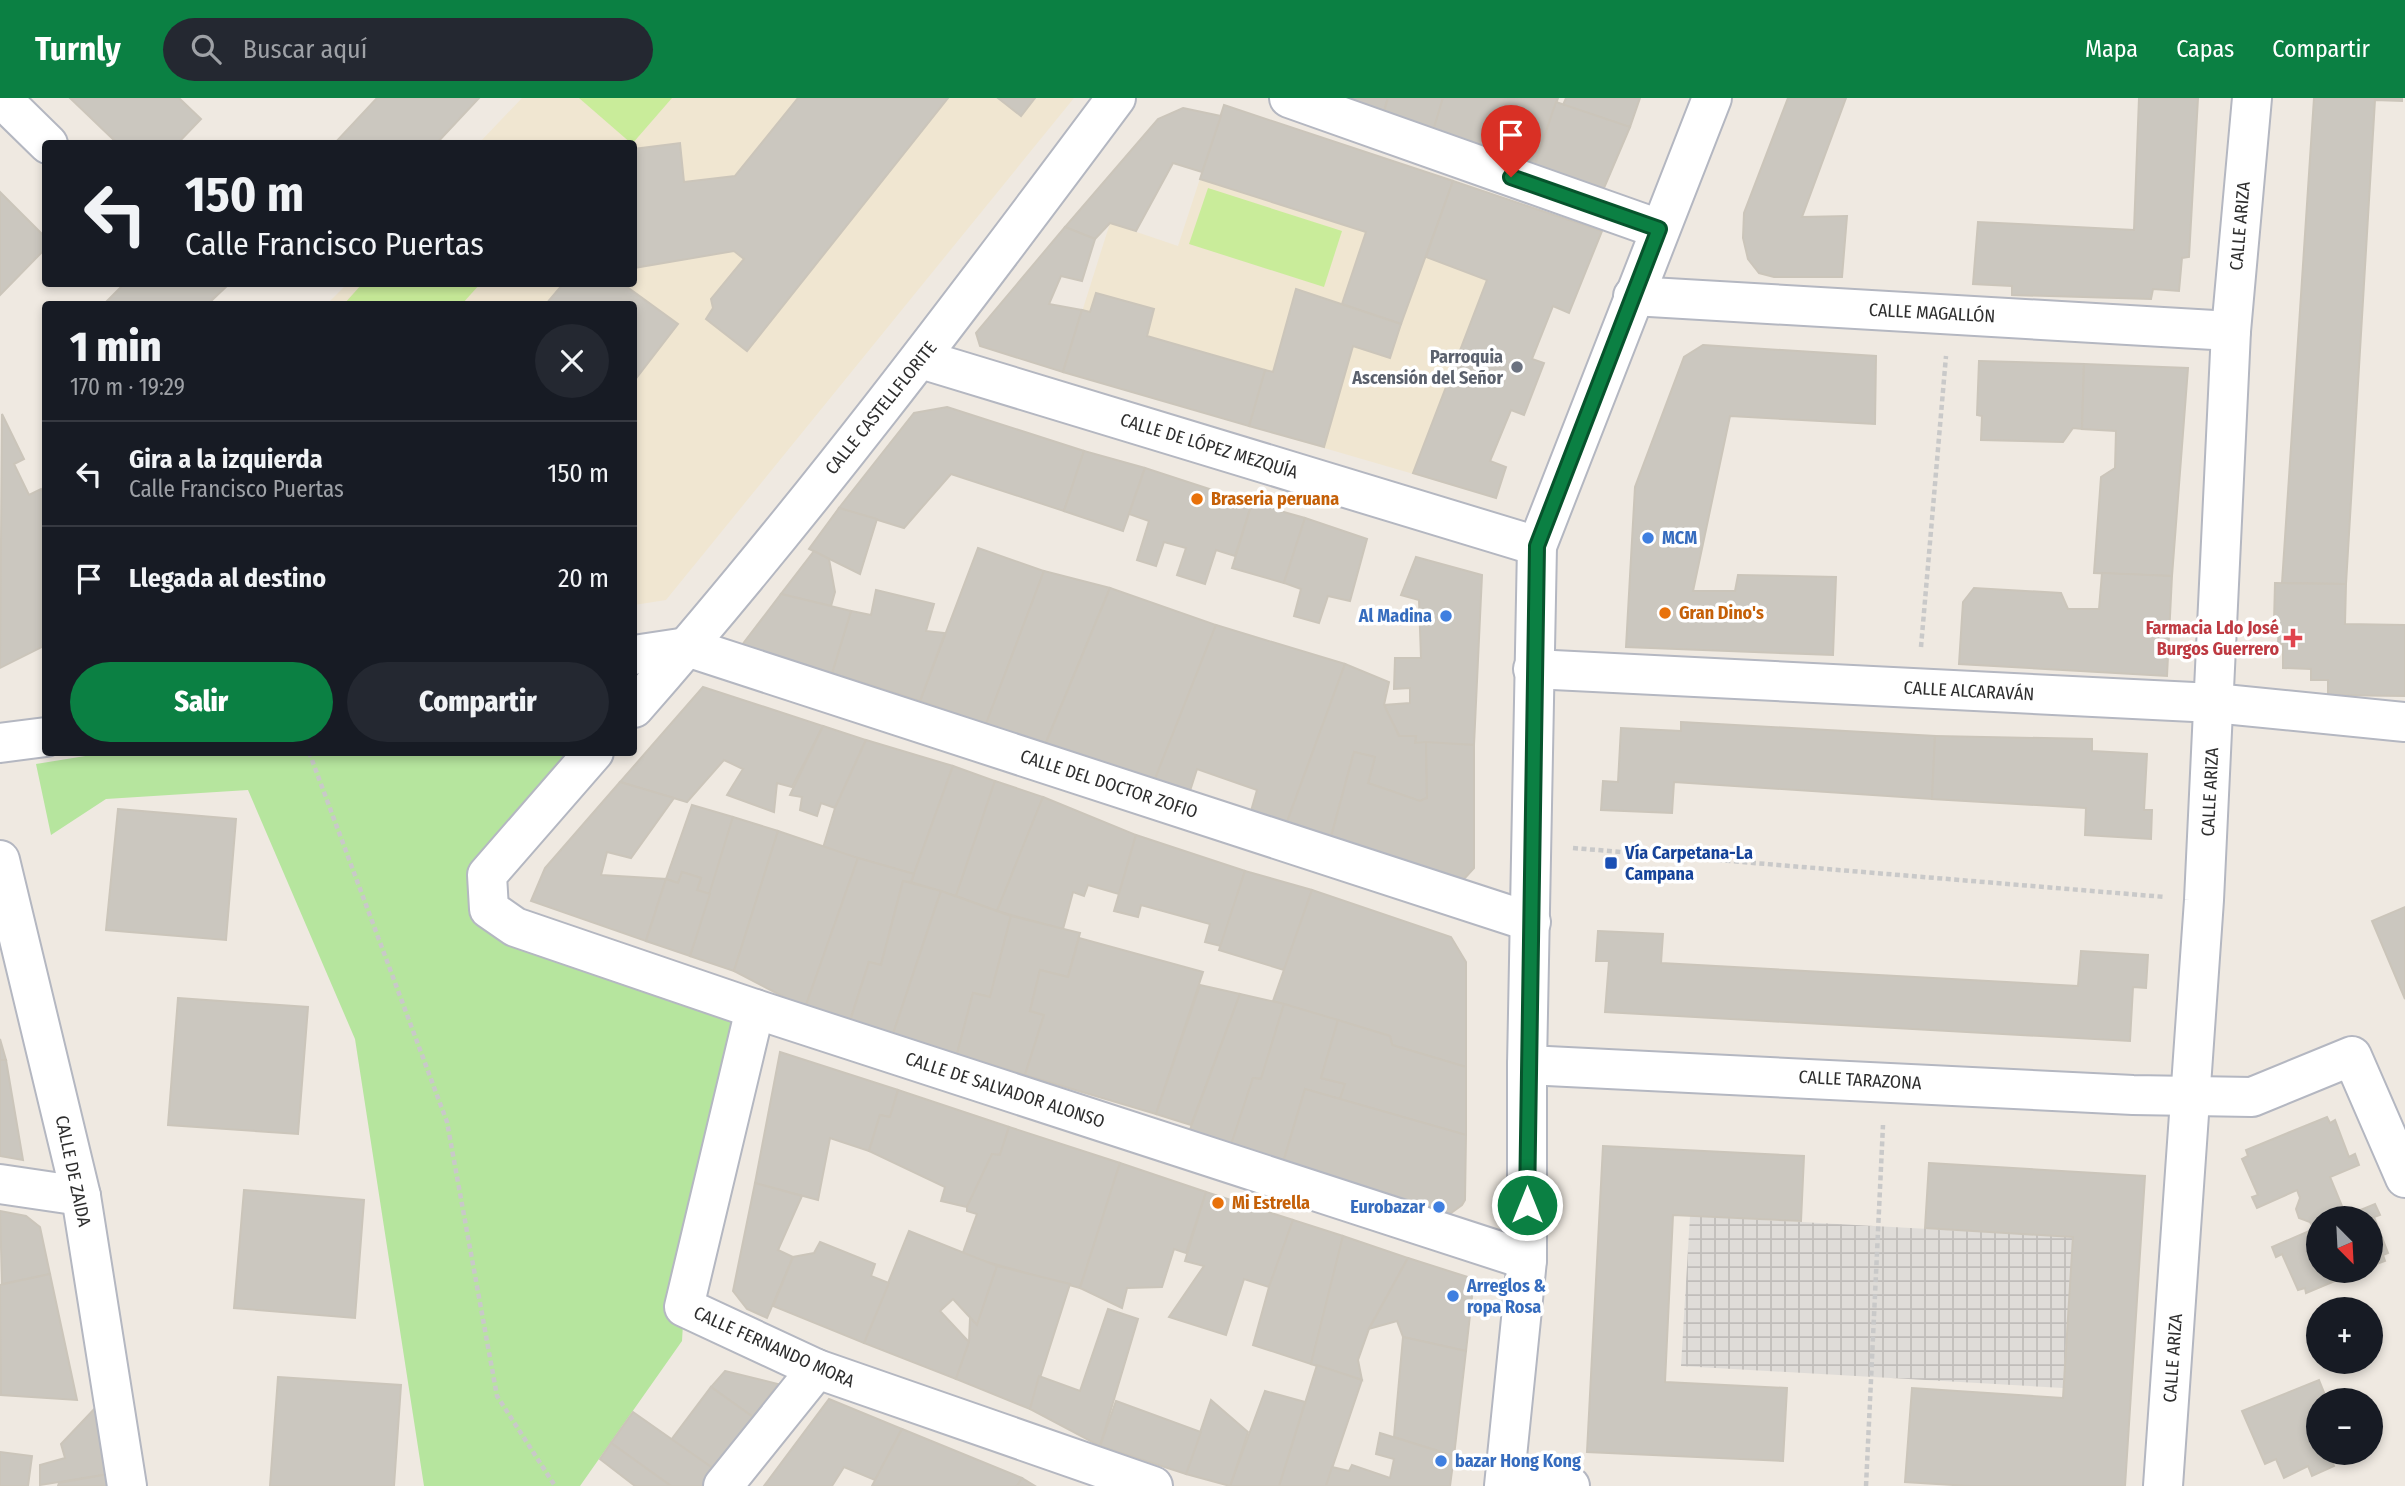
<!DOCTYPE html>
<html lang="es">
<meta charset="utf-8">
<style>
:root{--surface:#171b24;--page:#242831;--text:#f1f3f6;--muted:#9ea1a6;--line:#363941;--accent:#0b8043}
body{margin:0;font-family:"Fira Sans Condensed",sans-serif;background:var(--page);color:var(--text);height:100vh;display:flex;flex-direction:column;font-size:26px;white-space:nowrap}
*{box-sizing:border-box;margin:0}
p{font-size:23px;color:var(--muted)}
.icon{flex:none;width:38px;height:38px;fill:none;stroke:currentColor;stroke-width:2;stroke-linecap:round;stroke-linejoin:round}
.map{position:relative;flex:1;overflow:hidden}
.side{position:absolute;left:42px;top:203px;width:595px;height:455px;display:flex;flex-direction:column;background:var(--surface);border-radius:7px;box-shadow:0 4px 10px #0003}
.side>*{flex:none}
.banner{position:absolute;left:42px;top:42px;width:595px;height:147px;border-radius:7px;box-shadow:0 4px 10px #0003;background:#171b24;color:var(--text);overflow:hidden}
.needle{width:46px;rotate:156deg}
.controls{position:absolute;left:2306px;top:1108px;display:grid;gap:14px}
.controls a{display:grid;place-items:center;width:77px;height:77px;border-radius:50%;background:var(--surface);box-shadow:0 4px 10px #0003;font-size:35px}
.pin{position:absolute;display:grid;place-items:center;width:60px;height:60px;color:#fff;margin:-72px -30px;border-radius:50% 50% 50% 0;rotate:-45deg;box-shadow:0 0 7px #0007}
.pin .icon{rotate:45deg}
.me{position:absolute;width:77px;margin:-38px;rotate:0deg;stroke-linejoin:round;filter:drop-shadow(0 0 5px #0008)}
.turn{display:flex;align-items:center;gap:24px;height:147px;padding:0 28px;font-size:32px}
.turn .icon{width:91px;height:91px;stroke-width:2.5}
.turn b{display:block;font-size:49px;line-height:60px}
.round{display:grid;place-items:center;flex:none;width:74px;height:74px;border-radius:37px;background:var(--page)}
.summary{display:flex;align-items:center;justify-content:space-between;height:119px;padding:0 28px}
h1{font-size:42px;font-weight:800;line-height:52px}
.cta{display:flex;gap:14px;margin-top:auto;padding:14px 28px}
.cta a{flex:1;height:80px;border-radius:42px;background:var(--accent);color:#fff;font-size:28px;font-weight:800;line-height:80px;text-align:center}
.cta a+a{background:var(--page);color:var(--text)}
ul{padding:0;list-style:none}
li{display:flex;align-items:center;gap:21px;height:105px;padding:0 28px;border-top:2px solid var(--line)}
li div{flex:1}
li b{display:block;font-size:26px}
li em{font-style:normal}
header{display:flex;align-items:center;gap:42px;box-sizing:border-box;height:98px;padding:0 35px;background:var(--accent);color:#fff}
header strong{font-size:33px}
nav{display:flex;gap:38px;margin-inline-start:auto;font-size:24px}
.search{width:490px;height:63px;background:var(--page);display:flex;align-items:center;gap:18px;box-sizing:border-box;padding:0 24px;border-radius:38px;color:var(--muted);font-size:26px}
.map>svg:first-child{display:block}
</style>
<header>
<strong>Turnly</strong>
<div class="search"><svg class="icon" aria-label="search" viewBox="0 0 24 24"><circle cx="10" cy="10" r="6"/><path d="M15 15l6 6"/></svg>Buscar aquí</div>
<nav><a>Mapa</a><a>Capas</a><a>Compartir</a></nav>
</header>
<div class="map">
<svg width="2405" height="1388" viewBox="0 0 2405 1388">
<defs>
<pattern id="plaza-grid" width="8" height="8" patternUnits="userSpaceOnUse" patternTransform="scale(1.75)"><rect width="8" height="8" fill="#dfdcd8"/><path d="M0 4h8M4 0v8" fill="none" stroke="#c0bdba"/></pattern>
</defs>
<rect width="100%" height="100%" fill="#efe9e1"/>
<g fill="#f0e6d1">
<polygon points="522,0 1074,0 666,502 634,507 634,206 327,206 347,186 634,186 634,46 479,45"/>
<polygon points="1224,7 1602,133 1569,215 1553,209 1532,260 1544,265 1524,317 1511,312 1490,363 1506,369 1496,400 1063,274 1110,125 1178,148"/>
</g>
<polygon fill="#b6e59e" points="110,654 594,655 487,776 489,811 755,911 684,1209 682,1243 580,1388 424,1388 355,941 248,692 106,701 51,737 36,666"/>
<g fill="#c9ec9a">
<polygon points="579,0 672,0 632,46"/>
<polygon points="1208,90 1342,133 1324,189 1189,146"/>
<polygon points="362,186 480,186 462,206 344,206"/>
</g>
<polygon fill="url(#plaza-grid)" points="1690,1118 2073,1139 2063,1290 1681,1268"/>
<g fill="#cbc7bf" stroke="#cbc5ba" stroke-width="2">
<polygon points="70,0 179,0 201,21 177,46 118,46"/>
<polygon points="377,0 479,0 436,46 334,46"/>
<polygon points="798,0 948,0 747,253 706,221 713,210 711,201 744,161 734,153 634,170 634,51 680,45 684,84 735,78"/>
<polygon points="998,0 1035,0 1021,18"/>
<polygon points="1327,0 1388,0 1383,17"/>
<polygon points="1388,0 1443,0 1433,34 1383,17"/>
<polygon points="1443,0 1558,0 1532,75 1431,40"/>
<polygon points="1566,0 1640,0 1630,29 1563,7"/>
<polygon points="1788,0 1846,0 1802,119 1847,118 1842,179 1774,179 1759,175 1748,161 1743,140 1744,115"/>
<polygon points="2139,0 2198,0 2189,159 2182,160 2179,193 2153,191 2151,201 2012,197 2012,188 1973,186 1978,124 2134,132"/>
<polygon points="2314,0 2402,0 2402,3 2375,2 2346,486 2282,485"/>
<polygon points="1556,4 1630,29 1601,97 1532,75"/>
<polygon points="1224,7 1453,83 1401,226 1342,206 1366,134 1200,81"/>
<polygon points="1183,10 1221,18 1202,74 1173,65 1136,133 1110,125 1095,141 1065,129 1158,21"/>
<polygon points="1453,83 1602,133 1569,215 1553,208 1532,261 1544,265 1524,317 1511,312 1490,363 1506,369 1496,400 1413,375 1487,182 1426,159"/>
<polygon points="0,94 46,140 45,151 0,197"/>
<polygon points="1065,129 1095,141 1082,183 1061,178 1049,206 1082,212 1063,274 980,248 976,235"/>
<polygon points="124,186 229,186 208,206 104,206"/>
<polygon points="563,186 623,186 678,226 634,283 634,206 546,206"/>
<polygon points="1296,191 1401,226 1390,260 1353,248 1324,349 1249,328 1265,272 1273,274"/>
<polygon points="1096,195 1154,211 1147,238 1265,272 1249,328 1063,274 1082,212 1090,214"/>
<polygon points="1703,247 1876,258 1875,326 1730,318 1693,493 1735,493 1738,477 1836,479 1833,557 1626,549 1635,389 1684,259"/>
<polygon points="1979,263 2084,266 2082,331 2073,330 2063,344 1981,342 1982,318 1977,317"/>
<polygon points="2084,266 2188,270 2172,478 2094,475 2101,379 2115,370 2116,333 2082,331"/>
<polygon points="947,309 1084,353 1064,413 951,376 904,430 839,410 914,315"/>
<polygon points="2,316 24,361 14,366 29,397 41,391 46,400 46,547 0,570"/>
<polygon points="1084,353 1145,370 1123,433 1064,413"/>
<polygon points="1145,370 1252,405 1235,458 1216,452 1205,486 1177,477 1186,450 1164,444 1156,468 1137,462 1149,423 1129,416"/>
<polygon points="1252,405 1305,420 1284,485 1232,470"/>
<polygon points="839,410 877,421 860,476 809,451"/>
<polygon points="1305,420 1367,441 1350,503 1328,498 1319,525 1294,518 1301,491 1284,485"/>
<polygon points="978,450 1044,473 986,626 920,603"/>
<polygon points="814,453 829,461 835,494 831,508 781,496"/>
<polygon points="1416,459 1482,477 1474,647 1415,645 1416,638 1399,638 1384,607 1410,605 1410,590 1394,591 1395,560 1421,560 1419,502 1401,497"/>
<polygon points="1044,473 1110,490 1045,647 986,626"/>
<polygon points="2102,475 2172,478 2167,578 1959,566 1963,504 1974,490 2061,495 2068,511 2099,511"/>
<polygon points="2275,485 2346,486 2345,526 2405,527 2405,598 2328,597 2328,582 2311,582 2311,571 2283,570 2283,546 2278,546 2279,525 2274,525"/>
<polygon points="1110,490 1216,527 1155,681 1045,647"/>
<polygon points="876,492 934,506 926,533 945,535 920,603 832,575 851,513 871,517"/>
<polygon points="781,496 851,513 832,575 742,547"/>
<polygon points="1216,527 1345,566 1287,724 1251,713 1257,692 1197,671 1190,693 1155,681"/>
<polygon points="1345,566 1389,584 1384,607 1399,638 1416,638 1415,645 1426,644 1427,700 1420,703 1368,685 1375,659 1354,654 1331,739 1287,724"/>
<polygon points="703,589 823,628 792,689 777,685 774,714 727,697 743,671 724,662 687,704 620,684"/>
<polygon points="1681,624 1935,638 1932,701 1674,684 1672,715 1601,712 1603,683 1618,684 1621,630 1681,633"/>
<polygon points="823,628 866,642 835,710 821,705 817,718 800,712 802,699 790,697"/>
<polygon points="1935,638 2092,641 2092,653 2147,656 2144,712 2152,712 2151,741 2085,737 2086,710 1932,701"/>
<polygon points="866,642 953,668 914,776 823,750 835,710"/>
<polygon points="1426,644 1474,647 1474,770 1463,782 1331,739 1354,654 1375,659 1368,685 1420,703 1427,700"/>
<polygon points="953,668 995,683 956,798 911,784"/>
<polygon points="995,683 1043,699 997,813 956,798"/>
<polygon points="620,684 674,700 631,760 607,754 601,777 666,781 646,843 531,803 545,770"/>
<polygon points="1043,699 1136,737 1119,796 1088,787 1084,798 1073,794 1063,831 997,813"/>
<polygon points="692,707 733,719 710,796 697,792 701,780 682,774 678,785 666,781"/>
<polygon points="118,711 236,721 226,842 106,832"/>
<polygon points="733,719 778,733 734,873 690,858"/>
<polygon points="778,733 858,760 805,910 734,873"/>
<polygon points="1136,737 1245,773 1221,848 1205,844 1210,826 1141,807 1138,819 1114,813"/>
<polygon points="858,760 914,776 911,784 903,783 881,867 869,864 850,923 805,910"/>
<polygon points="1245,773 1312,792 1284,872 1219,852"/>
<polygon points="682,774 701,780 697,792 710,796 690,858 646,843 666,781 678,785"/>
<polygon points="903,783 941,793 893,936 850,923 869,864 881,867"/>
<polygon points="1312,792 1451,839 1466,864 1466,969 1392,947 1390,938 1273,903"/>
<polygon points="941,793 1011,818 990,899 973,895 957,956 893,936"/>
<polygon points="2405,809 2405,901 2372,823"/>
<polygon points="1011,818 1080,835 1068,879 1040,872 1030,913 1044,917 1025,977 957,956 973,895 990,899"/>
<polygon points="1598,833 1663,836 1661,865 2078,888 2081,853 2148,857 2146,890 2133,889 2130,943 1605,914 1609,863 1596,863"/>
<polygon points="1079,840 1203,874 1156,1016 1025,977 1044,917 1030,913 1040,872 1068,879"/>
<polygon points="1200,887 1240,896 1191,1027 1156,1016"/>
<polygon points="1240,896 1284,906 1261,981 1253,980 1230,1050 1188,1037"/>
<polygon points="178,900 308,909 298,1036 168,1027"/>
<polygon points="1284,906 1338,922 1321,980 1345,986 1340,1001 1305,991 1282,1068 1230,1050 1253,980 1261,981"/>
<polygon points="1338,922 1390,938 1392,947 1466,969 1466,1037 1340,1001 1345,986 1321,980"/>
<polygon points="0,941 6,962 0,962"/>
<polygon points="780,954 898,992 890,1019 880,1017 869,1053 830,1040 818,1102 755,1085"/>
<polygon points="0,962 6,962 23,1062 0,1058"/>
<polygon points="1305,991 1466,1037 1465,1102 1462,1107 1447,1118 1282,1068"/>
<polygon points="898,992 1009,1029 1000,1057 992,1056 967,1109 941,1103 945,1089 869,1053 880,1017 890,1019"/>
<polygon points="2327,1019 2330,1025 2335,1022 2349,1059 2355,1056 2359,1067 2330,1079 2346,1118 2375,1106 2380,1117 2374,1119 2388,1155 2383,1157 2385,1163 2371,1168 2371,1120 2319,1120 2319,1172 2361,1172 2306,1195 2305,1190 2298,1192 2282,1156 2276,1159 2272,1149 2314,1131 2310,1124 2299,1120 2296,1111 2300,1100 2297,1092 2257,1110 2252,1099 2258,1097 2242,1061 2248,1058 2246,1052"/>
<polygon points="1009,1029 1120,1065 1080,1190 962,1157 977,1116 967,1113 967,1109 992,1056 1000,1057"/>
<polygon points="1603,1048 1804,1058 1801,1123 1673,1117 1665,1284 1787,1290 1783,1363 1587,1354"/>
<polygon points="1120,1065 1206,1094 1186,1155 1174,1151 1162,1189 1127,1190 1122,1210 1080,1190"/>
<polygon points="1929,1065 2145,1078 2125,1388 1969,1388 1905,1384 1912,1290 2063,1300 2073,1139 1925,1130"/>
<polygon points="755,1085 802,1098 778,1152 793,1159 767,1220 747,1211 733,1193"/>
<polygon points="244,1092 364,1102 355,1220 234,1210"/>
<polygon points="1206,1094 1293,1122 1269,1189 1244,1181 1226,1237 1169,1219 1204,1168 1185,1163"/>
<polygon points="0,1113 26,1118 40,1129 50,1176 2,1186"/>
<polygon points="1293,1122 1343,1138 1311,1266 1253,1247 1269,1189"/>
<polygon points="909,1133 997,1168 977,1227 953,1201 940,1213 969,1244 956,1281 864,1245"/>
<polygon points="1343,1138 1408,1160 1369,1231 1358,1262 1362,1282 1311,1266"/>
<polygon points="820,1144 875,1166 871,1178 889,1185 864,1245 773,1208 793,1159 814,1155"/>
<polygon points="1408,1160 1474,1181 1466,1253 1403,1239 1397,1223 1369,1231"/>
<polygon points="997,1168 1070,1186 1030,1311 956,1281 969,1244 970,1220 977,1227"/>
<polygon points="50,1176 77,1302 1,1297 0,1187"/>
<polygon points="1108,1211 1138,1221 1100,1348 1030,1311 1039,1278 1080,1293"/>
<polygon points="1403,1239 1466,1253 1454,1358 1394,1339"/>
<polygon points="1317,1267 1362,1282 1326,1388 1279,1388"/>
<polygon points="725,1273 778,1286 753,1319 711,1289"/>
<polygon points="278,1279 401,1287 394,1388 270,1388"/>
<polygon points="2319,1282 2327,1302 2319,1302 2319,1354 2342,1354 2330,1359 2334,1368 2312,1378 2308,1368 2284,1380 2276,1361 2265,1366 2242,1313"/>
<polygon points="711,1289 753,1319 714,1371 671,1342"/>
<polygon points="1265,1293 1305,1304 1279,1388 1230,1388"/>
<polygon points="829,1301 902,1331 875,1382 844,1369 832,1388 764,1388"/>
<polygon points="1211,1302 1248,1334 1230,1388 1186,1376"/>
<polygon points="1116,1303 1201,1334 1186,1376 1100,1348"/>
<polygon points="99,1306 109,1376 40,1387 40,1367 65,1360 61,1346"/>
<polygon points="633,1314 714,1371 702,1388 671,1388 611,1345"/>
<polygon points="902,1331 1022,1380 1017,1388 872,1388"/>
<polygon points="1380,1335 1454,1358 1450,1388 1326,1388 1332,1369 1349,1373 1352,1367 1390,1380 1394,1361 1376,1356"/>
<polygon points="611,1345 671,1388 635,1388 600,1361"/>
<polygon points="0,1354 32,1358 28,1388 0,1388"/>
<polygon points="109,1376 111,1388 58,1388 59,1385"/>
<polygon points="1022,1380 1035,1388 1017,1388"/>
</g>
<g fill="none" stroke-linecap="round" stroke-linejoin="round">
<g stroke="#b4b7c1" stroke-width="42">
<g id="minor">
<polyline points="1,0 48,46"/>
<polyline points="1289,0 1659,131"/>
<polyline points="1633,198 2231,233"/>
<polyline points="921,261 1537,448"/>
<polyline points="634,557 687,549 1531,824"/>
<polyline points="1533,571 2214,605 2405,624"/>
<path d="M634 610C805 415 961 208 1116 0"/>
<polyline points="0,645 46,639"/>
<polyline points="594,654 487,777 489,811 515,829 755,911 1527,1162"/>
<polyline points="0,762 81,1098 127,1388"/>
<polyline points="755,911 684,1209 817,1271 1153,1388"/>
<polyline points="1527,967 2133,997 2252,999 2352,958 2405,1080"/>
<polyline points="0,1086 81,1098"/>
<polyline points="1505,1383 1570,1388"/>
<polyline points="723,1388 817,1271"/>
<polyline points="1504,1388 1527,1162 1527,967 1537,448 1712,0"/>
<polyline points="2163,1388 2204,802 2231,233 2252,0"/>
</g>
</g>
<g stroke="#c9c9c9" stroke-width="4.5" stroke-dasharray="5 3.5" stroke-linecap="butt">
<polyline points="1921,549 1946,258"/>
<polyline points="309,654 447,1024 497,1298 555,1388"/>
<polyline points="1573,750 2165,799"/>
<polyline points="1866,1388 1883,1027"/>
</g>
<use href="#minor" stroke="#fff" stroke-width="38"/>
</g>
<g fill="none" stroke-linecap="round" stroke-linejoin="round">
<g stroke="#07532c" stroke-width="18">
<polyline id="route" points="1511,79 1659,131 1537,448 1527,1107"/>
</g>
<use href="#route" stroke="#0b8043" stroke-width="12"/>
</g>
<circle fill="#6b7280" stroke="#fff" stroke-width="2.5" cx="1517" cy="269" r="7"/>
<g fill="#e8710a" stroke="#fff" stroke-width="2.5">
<circle cx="1197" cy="401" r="7"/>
<circle cx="1665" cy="515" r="7"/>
<circle cx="1218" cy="1105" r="7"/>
</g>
<g fill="#3f7fe0" stroke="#fff" stroke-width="2.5">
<circle cx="1648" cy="440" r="7"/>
<circle cx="1446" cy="518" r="7"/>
<circle cx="1439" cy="1109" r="7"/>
<circle cx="1453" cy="1198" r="7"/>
<circle cx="1441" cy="1363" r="7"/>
</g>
<path fill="#e0444e" stroke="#fff" stroke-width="2.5" d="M2289.5 529.5h7v7h7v7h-7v7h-7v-7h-7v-7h7z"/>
<rect fill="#1a4fb4" stroke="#fff" stroke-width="2.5" x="1604" y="758" width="14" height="14" rx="3.5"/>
<g text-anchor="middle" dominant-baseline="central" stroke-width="7" stroke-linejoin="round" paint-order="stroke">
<g font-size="18" fill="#2e2e2e" stroke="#fff">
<text transform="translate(2240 128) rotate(-85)">CALLE ARIZA</text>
<text transform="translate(1932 215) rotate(3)">CALLE MAGALLÓN</text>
<text transform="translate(881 310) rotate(-51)">CALLE CASTELLFLORITE</text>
<text transform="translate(1209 348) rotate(17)">CALLE DE LÓPEZ MEZQUÍA</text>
<text transform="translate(1969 593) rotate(3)">CALLE ALCARAVÁN</text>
<text transform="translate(1109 686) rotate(18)">CALLE DEL DOCTOR ZOFIO</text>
<text transform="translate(2210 694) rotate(-87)">CALLE ARIZA</text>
<text transform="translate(1860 982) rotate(3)">CALLE TARAZONA</text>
<text transform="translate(1005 992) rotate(18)">CALLE DE SALVADOR ALONSO</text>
<text transform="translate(73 1073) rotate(78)">CALLE DE ZAIDA</text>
<text transform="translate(774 1249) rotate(24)">CALLE FERNANDO MORA</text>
<text transform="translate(2173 1260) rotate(-86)">CALLE ARIZA</text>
</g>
<g font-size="18" font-weight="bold" fill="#5b616d" stroke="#fff" text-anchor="end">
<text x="1503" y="259">Parroquia<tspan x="1503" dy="21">Ascensión del Señor</tspan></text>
</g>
<g font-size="18" font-weight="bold" fill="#c56008" stroke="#fff" text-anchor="start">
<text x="1211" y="401">Braseria peruana</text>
<text x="1679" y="515">Gran Dino's</text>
<text x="1232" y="1105">Mi Estrella</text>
</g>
<g font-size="18" font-weight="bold" fill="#366cbe" stroke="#fff" text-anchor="start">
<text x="1662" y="440">MCM</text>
<text x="1432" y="518" text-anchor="end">Al Madina</text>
<text x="1425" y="1109" text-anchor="end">Eurobazar</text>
<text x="1467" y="1188">Arreglos &amp;<tspan x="1467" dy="21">ropa Rosa</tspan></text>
<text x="1455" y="1363">bazar Hong Kong</text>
</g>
<g font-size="18" font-weight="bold" fill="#be3a42" stroke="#fff" text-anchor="end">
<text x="2279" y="530">Farmacia Ldo José<tspan x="2279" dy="21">Burgos Guerrero</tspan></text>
</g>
<g font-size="18" font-weight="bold" fill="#164399" stroke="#fff" text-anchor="start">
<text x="1625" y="755">Vía Carpetana-La<tspan x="1625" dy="21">Campana</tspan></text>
</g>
</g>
</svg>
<div class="controls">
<a><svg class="needle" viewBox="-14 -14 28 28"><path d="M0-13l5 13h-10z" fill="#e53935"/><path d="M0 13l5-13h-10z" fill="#9ea1a6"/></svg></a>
<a>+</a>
<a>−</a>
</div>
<div class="pin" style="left:1511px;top:79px;background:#d93025"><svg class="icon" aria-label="arrive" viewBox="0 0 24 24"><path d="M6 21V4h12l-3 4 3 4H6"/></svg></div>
<svg class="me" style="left:1527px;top:1107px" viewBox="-20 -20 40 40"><circle r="17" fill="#0b8043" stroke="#fff" stroke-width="3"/><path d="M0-11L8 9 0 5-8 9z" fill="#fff"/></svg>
<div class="banner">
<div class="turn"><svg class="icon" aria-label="left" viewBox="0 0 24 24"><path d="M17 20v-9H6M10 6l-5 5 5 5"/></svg><div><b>150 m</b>Calle Francisco Puertas</div></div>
</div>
<section class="side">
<div class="summary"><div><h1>1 min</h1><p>170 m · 19:29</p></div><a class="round"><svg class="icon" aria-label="close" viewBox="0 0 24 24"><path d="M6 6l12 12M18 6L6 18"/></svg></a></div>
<ul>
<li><svg class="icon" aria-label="left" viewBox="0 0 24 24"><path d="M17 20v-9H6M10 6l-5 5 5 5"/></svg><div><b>Gira a la izquierda</b><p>Calle Francisco Puertas</p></div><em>150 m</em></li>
<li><svg class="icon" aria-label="arrive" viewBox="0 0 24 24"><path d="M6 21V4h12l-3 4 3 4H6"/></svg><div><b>Llegada al destino</b></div><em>20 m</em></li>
</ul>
<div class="cta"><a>Salir</a><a>Compartir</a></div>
</section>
</div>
